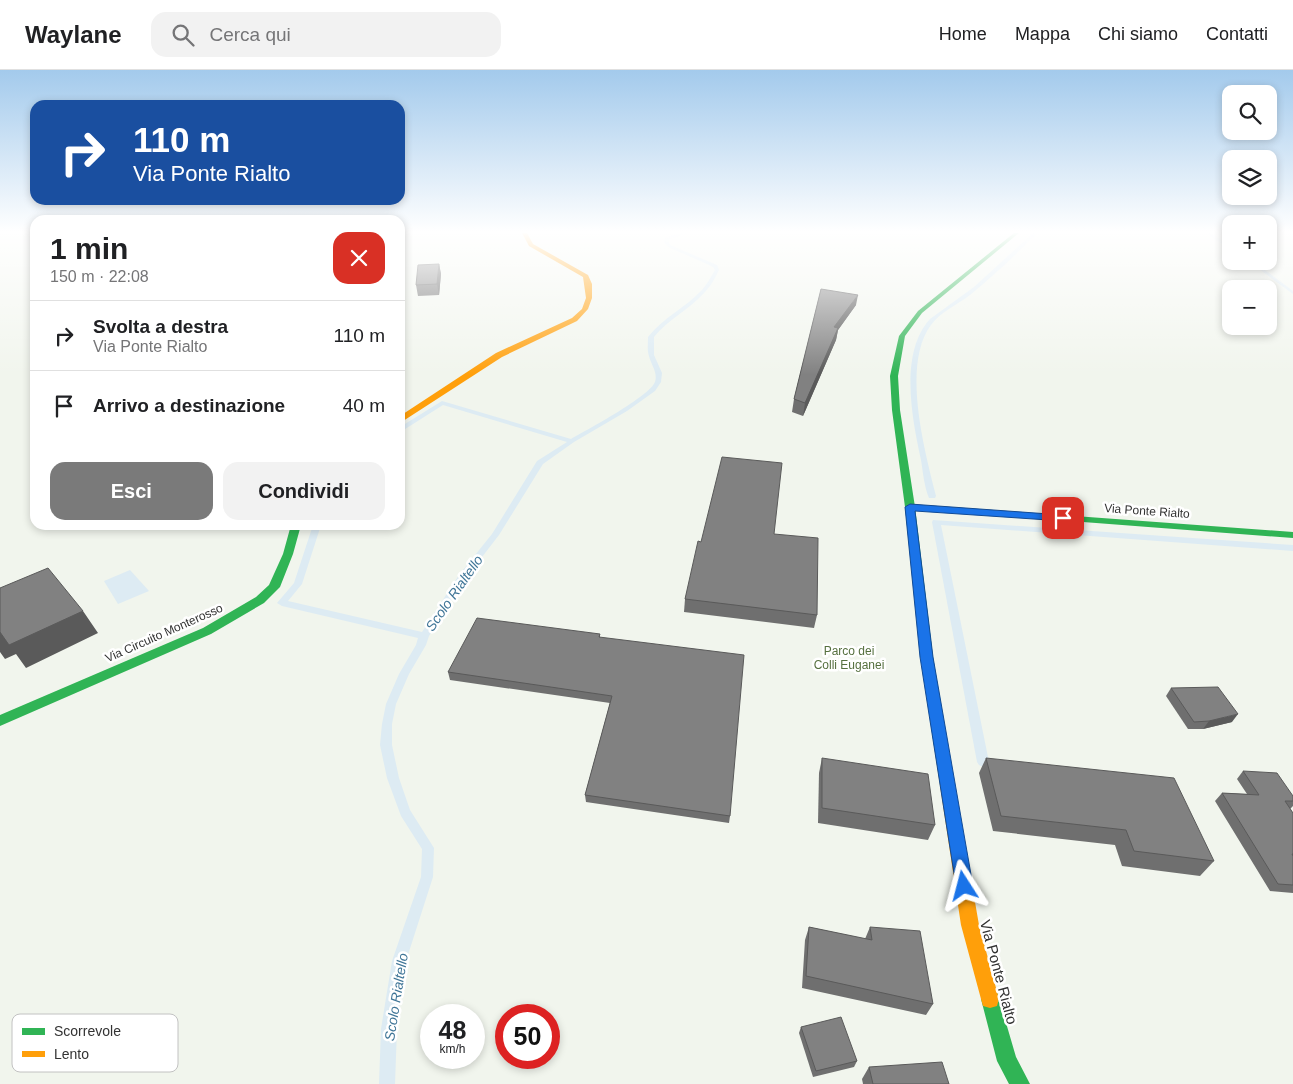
<!DOCTYPE html>
<html lang="it">
<meta charset="utf-8">
<style>
:root{--surface:#fff;--page:#f2f2f2;--text:#202124;--muted:#757577;--line:#e0e0e0;--accent:#7a7a7a}
body{margin:0;font-family:Helvetica,sans-serif;background:var(--page);color:var(--text);height:100vh;display:flex;flex-direction:column;font-size:19px;white-space:nowrap}
*{box-sizing:border-box;margin:0}
p{font-size:16px;color:var(--muted)}
.icon{flex:none;width:28px;height:28px;fill:none;stroke:currentColor;stroke-width:2;stroke-linecap:round;stroke-linejoin:round}
.map{position:relative;flex:1;overflow:hidden}
.sheet{position:absolute;left:30px;top:145px;width:375px;height:315px;display:flex;flex-direction:column;background:var(--surface);border-radius:15px;box-shadow:0 2px 8px #0003}
.sheet>*{flex:none}
.hud{position:absolute;left:30px;top:30px;width:375px;height:105px;border-radius:15px;box-shadow:0 2px 8px #0003;background:#1a4fa0;color:#fff;overflow:hidden}
.tools{position:absolute;left:1222px;top:15px;display:grid;gap:10px}
.tools a{display:grid;place-items:center;width:55px;height:55px;border-radius:10px;background:var(--surface);box-shadow:0 2px 8px #0003;font-size:25px}
.speed{position:absolute;left:420px;top:934px;display:flex;gap:10px;font-size:25px;font-weight:700;text-align:center}
.speed>*{display:grid;place-content:center;width:65px;height:65px;border-radius:50%;background:var(--surface);box-shadow:0 2px 8px #0003;line-height:1}
.speed small{font-size:12px;font-weight:400}
.speed .limit{border:8px solid #d22;background:#fff;color:#111}
.pin{position:absolute;display:grid;place-items:center;width:42px;height:42px;color:#fff;margin:-21px;border-radius:10px;box-shadow:0 2px 8px #0006}
.me{position:absolute;width:55px;margin:-28px;rotate:351deg;stroke-linejoin:round;filter:drop-shadow(0 0 4px #0008)}
.turn{display:flex;align-items:center;gap:18px;height:105px;padding:0 20px;font-size:22px}
.turn .icon{width:65px;height:65px;stroke-width:2.5}
.turn b{display:block;font-size:35px;line-height:42px}
.round{display:grid;place-items:center;flex:none;width:52px;height:52px;border-radius:15px;background:var(--page)}
.overview{display:flex;align-items:center;justify-content:space-between;height:85px;padding:0 20px}
h1{font-size:30px;font-weight:800;line-height:38px}
.cta{display:flex;gap:10px;margin-top:auto;padding:10px 20px}
.cta a{flex:1;height:58px;border-radius:15px;background:var(--accent);color:#fff;font-size:20px;font-weight:800;line-height:58px;text-align:center}
.cta a+a{background:var(--page);color:var(--text)}
ul{padding:0;list-style:none}
li{display:flex;align-items:center;gap:15px;height:70px;padding:0 20px;border-top:1px solid var(--line)}
li div{flex:1}
li b{display:block;font-size:19px}
li em{font-style:normal}
header{display:flex;align-items:center;gap:30px;box-sizing:border-box;height:70px;padding:0 25px;background:var(--surface);border-bottom:1px solid var(--line)}
header strong{font-size:24px}
nav{display:flex;gap:28px;margin-inline-start:auto;font-size:18px}
.search{width:350px;height:45px;background:var(--page);display:flex;align-items:center;gap:12px;box-sizing:border-box;padding:0 18px;border-radius:15px;color:var(--muted);font-size:19px}
.map>svg:first-child{display:block}
</style>
<header>
<strong>Waylane</strong>
<div class="search"><svg class="icon" aria-label="search" viewBox="0 0 24 24"><circle cx="10" cy="10" r="6"/><path d="M15 15l6 6"/></svg>Cerca qui</div>
<nav><a>Home</a><a>Mappa</a><a>Chi siamo</a><a>Contatti</a></nav>
</header>
<div class="map">
<svg width="1293" height="1014" viewBox="0 0 1293 1014">
<rect width="100%" height="100%" fill="#fff"/>
<path fill="#f1f5ed" fill-rule="evenodd" d="M0 163H35V455H400V163H1231V191H1269V163H1293V1014H0ZM1231 219H1269V256H1231ZM431 945H474V988H431ZM506 945H549V988H506Z"/>
<polygon fill="#ddebf3" points="130,500 149,521 118,534 104,511"/>
<g fill="none" stroke-linecap="round" stroke-linejoin="round">
<g fill="#ddebf3" fill-rule="evenodd">
<path d="M680 163H687L668 170 670 175 717 195 719 200C715 208 711 216 704 223 689 240 668 249 654 267V285L662 303 661 312 655 321 627 341 574 372 543 394 499 465 465 509 429 566 426 575 409 604 396 634 392 654V675L399 708 410 740 434 778 433 807 406 891 397 959 395 1014H379L381 959 392 891 421 807 422 779 401 746 387 708 380 675 382 654 386 634 399 604 416 575 418 568 282 536 277 533 294 513 313 455H321L302 514 288 531 422 562 459 505 492 464 537 391 567 372 443 335 402 361 400 362V357L442 331 571 369C587 360 650 326 655 312 658 302 651 295 649 286 647 281 648 273 648 267 664 247 685 238 702 220 707 214 711 207 715 200L713 197 707 194 668 177 664 172 665 168Z"/>
<path d="M1033 163H1037C1016 185 993 206 970 225 957 235 940 242 931 255 901 295 925 382 936 426L935 428H929C924 416 923 402 921 390 912 349 899 283 930 249L974 217Z"/>
<polygon points="1206,163 1211,163 1231,177 1231,180"/>
<polygon points="1248,191 1253,191 1293,221 1293,224"/>
<polygon points="933,450 1293,475 1293,481 941,455 989,692 987,695 983,697 979,695 977,692 932,452"/>
</g>
<g fill="#30b455" fill-rule="evenodd">
<polygon points="1014,163 1019,163 922,243 905,266 898,306 900,340 915,437 933,587 948,676 946,680 941,682 936,680 934,676 921,587 905,437 892,340 890,306 899,266 918,241"/>
<polygon points="1061,445 1293,462 1293,468 1057,450 1056,448 1057,446"/>
<polygon points="291,455 301,455 293,484 280,517 264,533 211,564 0,656 0,645 203,558 256,527 269,515 283,484"/>
<polygon points="990,920 997,922 1016,987 1030,1014 1009,1014 997,991 981,929 983,922"/>
</g>
<g fill="#ff9f0a" fill-rule="evenodd">
<polygon points="522,163 527,163 533,174 588,205 592,214 592,228 588,239 577,251 502,287 400,353 400,346 496,283 572,248 582,239 586,228 583,207 529,176"/>
<polygon points="910,434 1061,445 1066,448 1061,451 906,439 905,437"/>
<polygon points="941,670 946,672 948,676 979,855 999,929 997,936 990,938 983,936 981,929 961,855 934,676 936,672"/>
</g>
</g>
<g fill="#6f6f6f">
<polygon points="439,194 441,204 439,225 418,226 416,215"/>
<polygon points="821,219 856,235 838,260 836,270 803,346 792,342 794,329"/>
<polygon points="774,464 817,545 814,558 684,542 685,529 701,472"/>
<polygon points="600,564 600,567 730,746 729,753 586,732 585,725 610,633 450,610 448,602"/>
<polygon points="1171,618 1232,652 1203,659 1188,659 1166,626"/>
<polygon points="822,688 935,755 928,770 818,753 819,703"/>
<polygon points="986,688 1214,791 1200,806 1122,796 1115,775 993,761 979,703"/>
<polygon points="1243,701 1293,726 1293,736 1290,739 1293,743 1293,823 1270,821 1215,731 1222,723 1247,724 1237,709"/>
<polygon points="809,857 865,869 870,857 933,934 926,945 802,918 805,870"/>
<polygon points="801,957 857,991 854,997 813,1007 799,963"/>
<polygon points="869,997 949,1014 863,1014 862,1009"/>
</g>
<g fill="#5a5a5a">
<polygon points="439,194 441,204 439,225 437,214"/>
<polygon points="858,225 856,235 838,260 836,270 803,346 805,333 834,257"/>
<polygon points="83,541 98,563 26,598 16,584 5,589 0,582 0,562"/>
<polygon points="1238,644 1232,652 1203,659 1209,651"/>
</g>
<g fill="#818181" stroke="#5a5a5a">
<polygon points="439,194 437,214 416,215 418,195"/>
<polygon points="821,219 858,225 834,257 838,258 805,333 794,329"/>
<polygon points="722,387 782,393 774,464 818,468 817,545 685,529 698,471 701,472"/>
<polygon points="48,498 83,541 9,575 0,562 0,518"/>
<polygon points="477,548 600,564 599,567 744,585 730,746 585,725 612,626 448,602"/>
<polygon points="1218,617 1238,644 1209,651 1194,652 1171,618"/>
<polygon points="822,688 928,704 935,755 822,738"/>
<polygon points="986,688 1174,708 1214,791 1134,781 1126,760 1001,746"/>
<polygon points="1243,701 1277,703 1293,726 1293,731 1285,731 1293,743 1293,784 1292,784 1293,786 1293,815 1278,814 1222,723 1259,725"/>
<polygon points="809,857 872,870 870,857 920,861 933,934 806,906"/>
<polygon points="841,947 857,991 816,1001 801,957"/>
<polygon points="942,992 949,1014 873,1014 869,997"/>
</g>
<linearGradient id="sky" x2="0" y2="1"><stop stop-color="#a3caec"/><stop offset="0.53" stop-color="#fff"/><stop offset="1" stop-color="#fff" stop-opacity="0"/></linearGradient>
<rect width="1293" height="305" fill="url(#sky)"/>
<polygon fill="#1a73e8" stroke="#114b97" points="910,434 1063,445 1068,448 1063,451 915,441 933,587 973,816 970,822 964,824 958,822 956,816 920,587 905,437"/>
<g text-anchor="middle" dominant-baseline="central" stroke-width="5" stroke-linejoin="round" paint-order="stroke">
<g font-size="12" fill="#333" stroke="#fff">
<text transform="translate(1147 441) rotate(4)">Via Ponte Rialto</text>
<text transform="translate(164 563) rotate(-24)">Via Circuito Monterosso</text>
</g>
<g font-size="12" fill="#56703f" stroke="#fff">
<text x="849" y="581">Parco dei<tspan x="849" dy="14">Colli Euganei</tspan></text>
</g>
<g font-size="14" font-style="italic" fill="#3f7597" stroke="#fff">
<text transform="translate(454 523) rotate(-55)">Scolo Rialtello</text>
<text transform="translate(396 927) rotate(-81)">Scolo Rialtello</text>
</g>
<g font-size="15" fill="#333" stroke="#fff">
<text transform="translate(999 902) rotate(75)">Via Ponte Rialto</text>
</g>
</g>
<rect x="12" y="944" width="166" height="58" rx="8" fill="#fff" stroke="#c2c2c2" stroke-width="1"/>
<rect x="22" y="958" width="23" height="7" fill="#30b455"/>
<rect x="22" y="981" width="23" height="6" fill="#ff9f0a"/>
<g font-size="14" fill="#333">
<text x="54" y="966">Scorrevole</text>
<text x="54" y="989">Lento</text>
</g>
</svg>
<div class="tools">
<a><svg class="icon" aria-label="search" viewBox="0 0 24 24"><circle cx="10" cy="10" r="6"/><path d="M15 15l6 6"/></svg></a>
<a><svg class="icon" aria-label="layers" viewBox="0 0 24 24"><path d="M12 4l9 5-9 5-9-5zM3 14l9 5 9-5"/></svg></a>
<a>+</a>
<a>−</a>
</div>
<div class="speed"><div>48<small>km/h</small></div><div class="limit">50</div></div>
<div class="pin" style="left:1063px;top:448px;background:#d93025"><svg class="icon" aria-label="arrive" viewBox="0 0 24 24"><path d="M6 21V4h12l-3 4 3 4H6"/></svg></div>
<svg class="me" style="left:964px;top:816px" viewBox="-20 -20 40 40"><path d="M0-17L14 15 0 8-14 15z" fill="#1a73e8" stroke="#fff" stroke-width="4"/></svg>
<div class="hud">
<div class="turn"><svg class="icon" aria-label="right" viewBox="0 0 24 24"><path d="M7 20v-9h11M14 6l5 5-5 5"/></svg><div><b>110 m</b>Via Ponte Rialto</div></div>
</div>
<section class="sheet">
<div class="overview"><div><h1>1 min</h1><p>150 m · 22:08</p></div><a class="round" style="background:#d93025;color:#fff"><svg class="icon" aria-label="close" viewBox="0 0 24 24"><path d="M6 6l12 12M18 6L6 18"/></svg></a></div>
<ul>
<li><svg class="icon" aria-label="right" viewBox="0 0 24 24"><path d="M7 20v-9h11M14 6l5 5-5 5"/></svg><div><b>Svolta a destra</b><p>Via Ponte Rialto</p></div><em>110 m</em></li>
<li><svg class="icon" aria-label="arrive" viewBox="0 0 24 24"><path d="M6 21V4h12l-3 4 3 4H6"/></svg><div><b>Arrivo a destinazione</b></div><em>40 m</em></li>
</ul>
<div class="cta"><a>Esci</a><a>Condividi</a></div>
</section>
</div>
